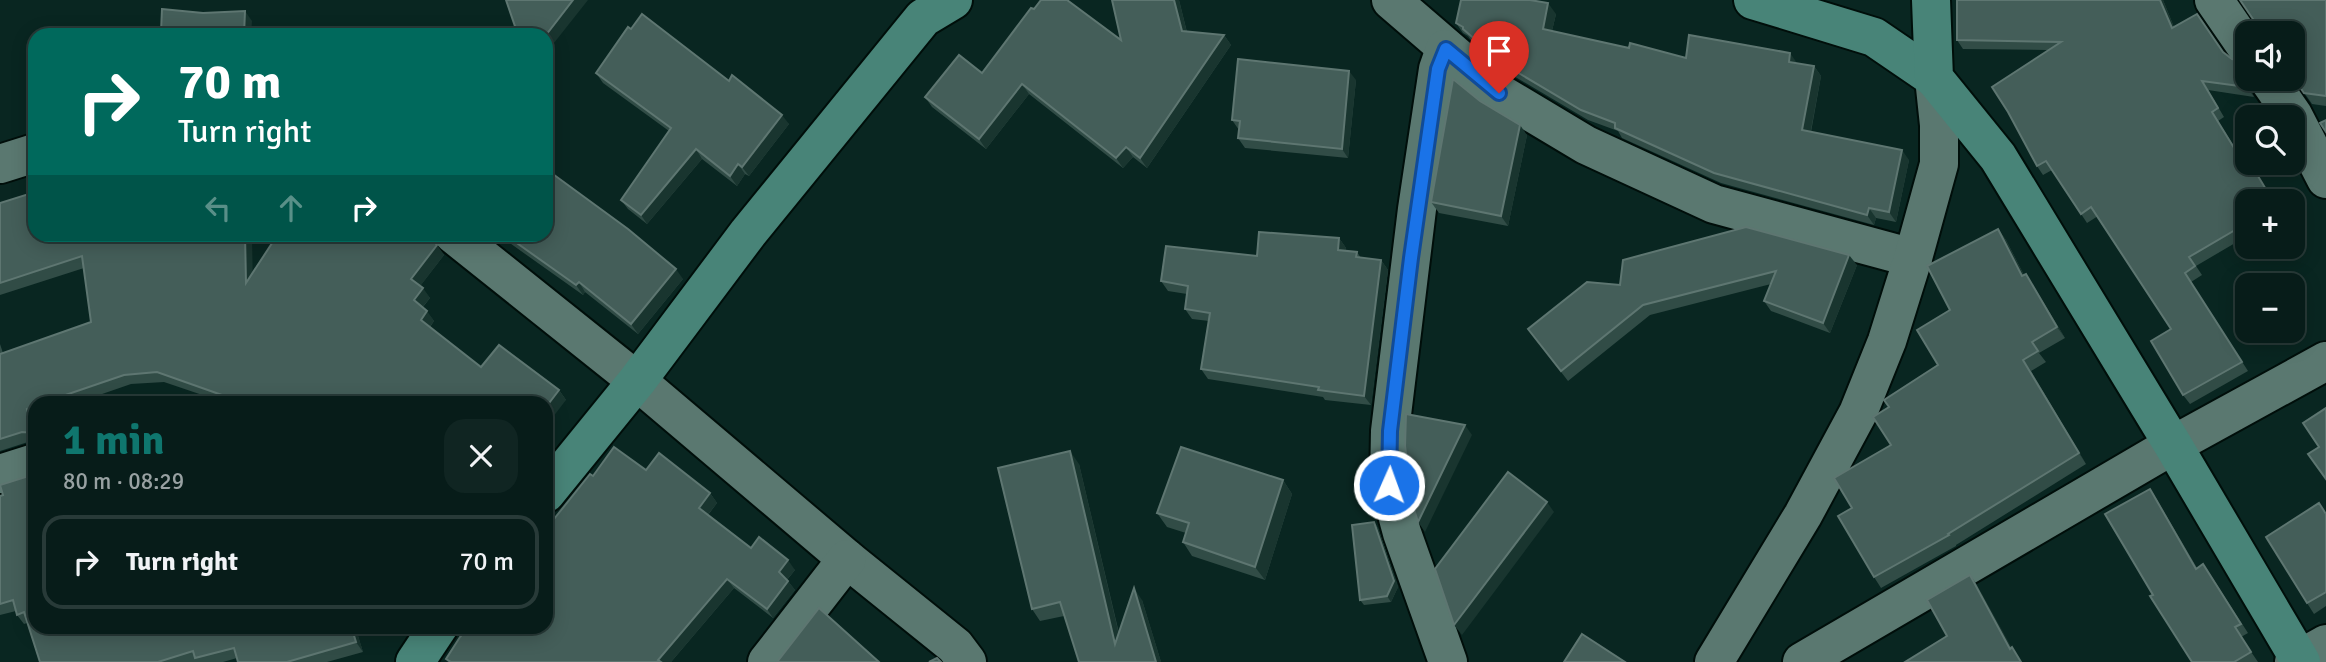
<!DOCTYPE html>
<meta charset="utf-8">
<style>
:root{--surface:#071c19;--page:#102522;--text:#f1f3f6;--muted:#98a1a2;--line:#283a38;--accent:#0f766e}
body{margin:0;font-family:Signika,sans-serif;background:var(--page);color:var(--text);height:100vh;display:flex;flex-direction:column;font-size:26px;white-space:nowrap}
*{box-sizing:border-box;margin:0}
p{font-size:23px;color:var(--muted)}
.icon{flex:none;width:38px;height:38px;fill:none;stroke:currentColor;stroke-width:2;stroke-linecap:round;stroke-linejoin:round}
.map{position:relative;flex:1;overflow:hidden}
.panel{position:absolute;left:28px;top:396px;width:525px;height:238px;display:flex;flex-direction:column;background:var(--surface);border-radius:21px;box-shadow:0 4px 18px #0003,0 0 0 2px var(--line)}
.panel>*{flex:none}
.hud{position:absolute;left:28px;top:28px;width:525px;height:214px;border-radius:21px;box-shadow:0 4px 18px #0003,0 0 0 2px var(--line);background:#00695c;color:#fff;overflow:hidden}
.controls{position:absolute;left:2235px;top:21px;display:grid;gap:14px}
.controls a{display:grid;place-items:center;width:70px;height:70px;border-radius:14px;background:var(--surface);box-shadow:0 4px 18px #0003,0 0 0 2px var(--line);font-size:35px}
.pin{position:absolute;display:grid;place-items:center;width:60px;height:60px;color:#fff;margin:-72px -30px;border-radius:50% 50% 50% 0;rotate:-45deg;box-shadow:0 0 7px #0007}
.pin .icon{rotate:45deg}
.me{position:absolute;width:77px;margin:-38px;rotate:2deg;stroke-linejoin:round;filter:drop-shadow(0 0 5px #0008)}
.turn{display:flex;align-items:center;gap:24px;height:147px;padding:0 35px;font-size:32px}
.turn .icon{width:91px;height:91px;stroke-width:2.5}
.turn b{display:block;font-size:49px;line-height:60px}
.lanes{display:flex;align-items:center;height:66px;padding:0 35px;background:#0003;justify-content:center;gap:35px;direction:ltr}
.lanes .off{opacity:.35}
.round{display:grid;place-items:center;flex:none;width:74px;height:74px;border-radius:21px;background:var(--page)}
.overview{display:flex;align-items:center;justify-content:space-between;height:119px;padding:0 35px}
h1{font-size:42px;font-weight:800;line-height:52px;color:var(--accent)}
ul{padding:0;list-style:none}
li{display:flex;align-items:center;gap:21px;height:94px;margin:0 14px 10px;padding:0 21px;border:4px solid var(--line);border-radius:21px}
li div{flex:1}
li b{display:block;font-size:26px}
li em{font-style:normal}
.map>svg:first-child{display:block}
</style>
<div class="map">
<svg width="2326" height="662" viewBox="0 0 2326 662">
<rect width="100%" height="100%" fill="#092621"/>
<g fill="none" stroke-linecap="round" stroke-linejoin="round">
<g stroke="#000e0a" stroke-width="42">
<g id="street">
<polyline points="1391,0 1499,93 1586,145 1714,204 1913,258"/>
<polyline points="2214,0 2247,48"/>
<polyline points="1445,49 1438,69 1417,209 1390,431 1389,485 1402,533 1448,662"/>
<polyline points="2268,79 2293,115 2326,179"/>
<polyline points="0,164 35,153"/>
<polyline points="453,234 637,381 847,559 955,646 967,662"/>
<polyline points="0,474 35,463"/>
<polyline points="767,662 847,559"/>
<polyline points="1714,662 1803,515 1858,413 1887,341 1913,258 1939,164 1939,125 1934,78"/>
<polyline points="1802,662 2173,445 2326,361"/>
<polyline points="2294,662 2326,644"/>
</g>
</g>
<g stroke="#000e0a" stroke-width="42">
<g id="secondary">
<polyline points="1753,0 1874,37 1934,78"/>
<polyline points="1931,0 1934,78 1998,157 2173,445 2301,662"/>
<polyline points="546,493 637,381 748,233 923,18 953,0"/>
<polyline points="415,662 439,626"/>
</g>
</g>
<use href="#street" stroke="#5a7870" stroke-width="38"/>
<use href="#secondary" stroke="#488478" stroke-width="38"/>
</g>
<g fill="#314c46">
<polygon points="1112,0 1179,0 1187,32 1224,35 1231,45 1147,168 1133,157 1123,168 1029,94 986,149 932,107 925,97 982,73 1121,40"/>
<polygon points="1957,0 2163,0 2174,27 2223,52 2246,81 2254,97 2208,90 2224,117 2218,121 2248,168 2258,175 2247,201 2247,236 2196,266 2202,275 2191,282 2248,371 2190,404 2183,395 2171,329 2098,216 2087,223 2052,170 2043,175 2037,166 2047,50 1963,49 1957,40"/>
<polygon points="2326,0 2326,106 2312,104 2257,25"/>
<polygon points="1556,14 1552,31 1629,48 1686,58 1797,63 1814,66 1821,76 1811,132 1909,160 1896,222 1876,218 1874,225 1721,183 1622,138 1618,131 1588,120 1512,75 1470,39 1468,36 1463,33 1456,23"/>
<polygon points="596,73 729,81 789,124 749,176 745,174 737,186 702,159 647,224 628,209 621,200 669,131 603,83"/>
<polygon points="1356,80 1348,158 1245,148 1238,138 1239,130 1232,120"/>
<polygon points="1480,101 1527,135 1508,226 1439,213 1431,202"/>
<polygon points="0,203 253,273 432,234 432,239 444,255 420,286 430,298 423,307 434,321 430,327 481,367 559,390 566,400 546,402 223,402 164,382 131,384 79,402 35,402 35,418 34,419 35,423 35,442 28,442 0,451 0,344 3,353 91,322 84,268 0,295"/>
<polygon points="1998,229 2006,240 2024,275 2026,274 2033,285 2065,338 2039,353 2046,362 2031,371 2086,464 1956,545 1956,546 1881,588 1874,577 1852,508 1891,445 1889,407 1938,365 1950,310"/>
<polygon points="497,234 546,234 683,279 638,334 585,292 583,295"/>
<polygon points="1339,238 1346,248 1346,251 1357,252 1361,258 1381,260 1388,270 1371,405 1325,400 1323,397 1208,379 1201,369 1209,321 1192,319 1185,309 1187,294 1168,291 1161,281 1257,256"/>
<polygon points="1623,260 1857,265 1830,333 1771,311 1764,301 1771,284 1650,315 1568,381 1528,329 1620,285"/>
<polygon points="1079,464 1119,633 1142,600 1161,662 1064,616 1040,621 1032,609"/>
<polygon points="646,470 710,493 717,503 708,515 751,548 795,570 787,580 795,590 773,618 734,588 671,662 448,662 446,659 546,626 593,476"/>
<polygon points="35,474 35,626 355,626 363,652 327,662 238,662 237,658 223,662 40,662 27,623 24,624 17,615 16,611 0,615 0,496"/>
<polygon points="1283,480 1292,494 1265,580 1192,556 1183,542 1186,533 1167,527 1157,513"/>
<polygon points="2150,489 2156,498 2197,568 2210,574 2248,633 2241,637 2258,662 2192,662 2153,595"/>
<polygon points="2326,514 2326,606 2314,614 2307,603"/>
<polygon points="1374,522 1378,528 1398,587 1391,602 1364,605 1360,600"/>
</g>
<g fill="#19352f">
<polygon points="573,0 588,0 550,48 546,41 546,35"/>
<polygon points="1174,0 1179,0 1189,41 1182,31"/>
<polygon points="2160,0 2163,0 2178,37 2172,28"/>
<polygon points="1548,3 1556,14 1550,39 1543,29"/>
<polygon points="245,11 252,21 251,35 244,35"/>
<polygon points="1224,35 1231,45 1147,168 1140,158"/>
<polygon points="1790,53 1797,63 1789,62"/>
<polygon points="2242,61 2247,68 2246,81 2254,97 2247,87 2240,72"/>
<polygon points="1814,66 1821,76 1809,140 1802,130"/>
<polygon points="1349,71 1356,80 1348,158 1342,149"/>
<polygon points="1022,84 1029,94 986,149 979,139"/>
<polygon points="782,115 789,124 749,176 742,167"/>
<polygon points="1520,125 1527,135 1508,226 1501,216"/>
<polygon points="1126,147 1133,157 1123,168 1116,158"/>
<polygon points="696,149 702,159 647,224 641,215"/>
<polygon points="1902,150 1909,160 1896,222 1889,212"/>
<polygon points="738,164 745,174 737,186 730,176"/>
<polygon points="1869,208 1876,218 1874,225 1867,215"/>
<polygon points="1998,229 2006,240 2030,287 2022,276"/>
<polygon points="245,234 252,234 253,293 246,283"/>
<polygon points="1339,238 1346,248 1345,260 1338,250"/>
<polygon points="437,245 444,255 418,289 411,279"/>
<polygon points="1849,255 1857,265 1830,333 1823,323"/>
<polygon points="1381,260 1388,270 1371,405 1364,396"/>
<polygon points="676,269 683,279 638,334 631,324"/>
<polygon points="2026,274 2033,285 2065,338 2057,327"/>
<polygon points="579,282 585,292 583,295 576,285"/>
<polygon points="423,288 430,298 420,310 414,300"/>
<polygon points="427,311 434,321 427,330 421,320"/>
<polygon points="2023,360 2031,371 2086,464 2079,453"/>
<polygon points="559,390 566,400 546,426 546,407"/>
<polygon points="27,409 34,419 35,423 35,433"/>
<polygon points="1465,425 1472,435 1425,532 1418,522"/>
<polygon points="1070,451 1079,464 1124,656 1115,644"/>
<polygon points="1283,480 1292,494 1265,580 1255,567"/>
<polygon points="2150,489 2156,498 2202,578 2196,569"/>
<polygon points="710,493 717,503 706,517 699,508"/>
<polygon points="1547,502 1554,512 1462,635 1454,625"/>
<polygon points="1374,522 1378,528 1398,587 1391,602 1387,596"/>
<polygon points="788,560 795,570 785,582 779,572"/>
<polygon points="1970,575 1977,585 2018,659 2010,649"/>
<polygon points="727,579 734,588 671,662 660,662 658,660"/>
<polygon points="788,581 795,590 773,618 767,609"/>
<polygon points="1134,588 1142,600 1161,662 1156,662"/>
<polygon points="351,626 355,626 363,652 356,642"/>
</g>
<g fill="#445e59" stroke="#5e7671" stroke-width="2">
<polygon points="506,0 573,0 546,35 518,35"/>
<polygon points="1041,0 1067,0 1121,40 1112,0 1174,0 1182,31 1224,35 1140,158 1126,147 1116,158 1022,84 979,139 925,97 959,55 982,73 1031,8 1034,9"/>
<polygon points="1461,0 1530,0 1548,3 1543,29 1629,48 1630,43 1686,58 1689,35 1790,53 1789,62 1814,66 1802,130 1902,150 1889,212 1869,208 1867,215 1714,173 1615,128 1615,123 1581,110 1505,65 1463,29 1463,27 1456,23"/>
<polygon points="1957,0 2160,0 2172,28 2197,14 2223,52 2232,59 2242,61 2240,72 2247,87 2202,81 2218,108 2212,112 2247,169 2252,166 2273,201 2247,201 2247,223 2189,257 2195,266 2185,273 2242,362 2183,395 2151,341 2171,329 2091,207 2081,214 2046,161 2037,166 2008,112 1992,87 2061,42 1957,40"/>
<polygon points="2240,0 2326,0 2326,96 2304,93 2292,76 2292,33 2260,33 2257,25"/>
<polygon points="162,9 203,13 245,11 244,35 156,35 156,32 161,32"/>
<polygon points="642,14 729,81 732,75 782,115 742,167 738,164 730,176 696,149 641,215 621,200 671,128 596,73 628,27 631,29"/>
<polygon points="1238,59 1349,71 1342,149 1238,138 1240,121 1232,120"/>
<polygon points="1453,79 1480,101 1520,125 1501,216 1431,202"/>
<polygon points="2326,120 2326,132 2320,123"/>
<polygon points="546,169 628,229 676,269 631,324 579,282 576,285 504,234 546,234"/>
<polygon points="35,192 35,234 245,234 246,283 278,234 428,234 437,245 411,279 423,288 414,300 427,311 421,320 481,367 499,345 559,390 546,407 546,402 234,402 236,400 157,372 124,375 45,402 35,402 35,406 27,409 34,433 22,432 0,439 0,354 91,322 82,256 0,283 0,203"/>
<polygon points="1746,227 1849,255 1823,323 1764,301 1776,271 1643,305 1561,371 1528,329 1587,282 1620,285 1623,260"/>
<polygon points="1998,229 2022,276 2026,274 2057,327 2032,342 2038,351 2023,360 2079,453 1948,534 1949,535 1874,577 1838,516 1852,508 1834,478 1891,445 1873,417 1889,407 1884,400 1938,365 1917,330 1950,310 1927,266"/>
<polygon points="1259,232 1339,238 1338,250 1357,252 1356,257 1381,260 1364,396 1318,390 1319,387 1201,369 1210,313 1185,309 1188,286 1161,281 1166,246 1257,256"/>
<polygon points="2326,408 2326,479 2308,454 2319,447 2303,423"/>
<polygon points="1406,414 1465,425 1418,522 1413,506 1405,446"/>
<polygon points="614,447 646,470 659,453 710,493 699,508 751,548 759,537 788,560 779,572 788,581 767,609 727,579 658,660 661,662 451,662 446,659 460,637 469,626 546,626 546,529 590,474 593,476"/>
<polygon points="1181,447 1283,480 1255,567 1183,542 1189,523 1157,513"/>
<polygon points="1070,451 1115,644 1134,588 1156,662 1079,662 1060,602 1032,609 998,468"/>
<polygon points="1508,472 1547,502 1454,625 1435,569"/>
<polygon points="35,474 35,626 351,626 356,642 287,662 238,662 234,648 195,658 193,651 158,662 40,662 24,612 17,615 13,600 0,604 0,496 3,495 0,485"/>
<polygon points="2150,489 2196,569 2203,564 2241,624 2235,627 2251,652 2234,662 2192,662 2150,596 2153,595 2105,514"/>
<polygon points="2319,503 2326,514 2326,592 2307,603 2266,537"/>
<polygon points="1374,522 1394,581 1387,596 1360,600 1352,525"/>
<polygon points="1970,575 2010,649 2012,647 2021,662 1905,662 1947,636 1927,600"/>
<polygon points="819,608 879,662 777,662"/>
<polygon points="1582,634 1625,662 1564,662"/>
<polygon points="937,658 941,662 929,662"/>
</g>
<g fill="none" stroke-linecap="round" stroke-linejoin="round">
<g stroke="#114b97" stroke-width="18">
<polyline id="route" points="1389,485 1390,431 1411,258 1438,69 1446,49 1499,93"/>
</g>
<use href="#route" stroke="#1a73e8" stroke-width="12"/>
</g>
</svg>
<div class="controls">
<a><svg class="icon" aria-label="sound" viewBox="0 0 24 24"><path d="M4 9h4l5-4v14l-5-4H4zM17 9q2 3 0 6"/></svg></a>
<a><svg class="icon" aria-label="search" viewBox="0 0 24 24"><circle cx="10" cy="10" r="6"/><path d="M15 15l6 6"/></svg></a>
<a>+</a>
<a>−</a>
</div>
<div class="pin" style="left:1499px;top:93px;background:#d93025"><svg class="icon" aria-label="arrive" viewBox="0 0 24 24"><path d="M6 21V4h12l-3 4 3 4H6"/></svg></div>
<svg class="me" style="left:1389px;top:485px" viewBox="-20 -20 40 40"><circle r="17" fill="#1a73e8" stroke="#fff" stroke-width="3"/><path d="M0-11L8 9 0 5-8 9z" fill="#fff"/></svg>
<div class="hud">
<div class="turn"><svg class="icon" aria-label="right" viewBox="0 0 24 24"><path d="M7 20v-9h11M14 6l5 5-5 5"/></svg><div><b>70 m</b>Turn right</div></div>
<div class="lanes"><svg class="icon off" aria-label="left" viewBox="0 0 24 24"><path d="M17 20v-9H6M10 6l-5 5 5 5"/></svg><svg class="icon off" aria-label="ahead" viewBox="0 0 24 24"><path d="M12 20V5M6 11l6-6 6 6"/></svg><svg class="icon" aria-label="right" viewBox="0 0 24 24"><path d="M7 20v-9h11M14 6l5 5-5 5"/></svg></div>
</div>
<section class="panel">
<div class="overview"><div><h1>1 min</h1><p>80 m · 08:29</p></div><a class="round"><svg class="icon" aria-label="close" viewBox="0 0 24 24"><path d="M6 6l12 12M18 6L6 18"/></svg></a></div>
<ul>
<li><svg class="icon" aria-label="right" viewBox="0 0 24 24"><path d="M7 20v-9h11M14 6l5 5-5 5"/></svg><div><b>Turn right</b></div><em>70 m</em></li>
</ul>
</section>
</div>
